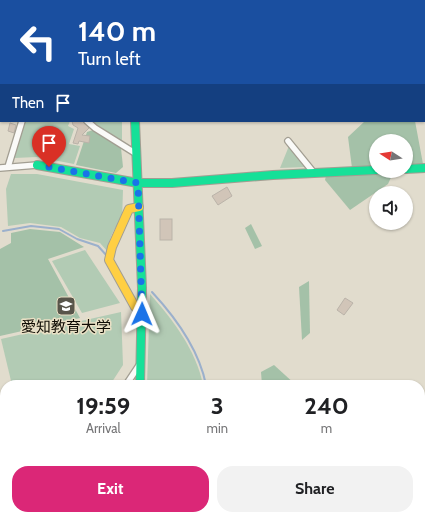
<!DOCTYPE html>
<meta charset="utf-8">
<style>
:root{--surface:#fff;--page:#f2f2f2;--text:#202124;--muted:#757577;--accent:#db2777}
body{margin:0;font-family:Cabin,"Noto Sans JP",sans-serif;background:var(--page);color:var(--text);height:100vh;display:flex;flex-direction:column;font-size:15px;white-space:nowrap}
*{box-sizing:border-box;margin:0}
p{font-size:13px;color:var(--muted)}
.icon{flex:none;width:22px;height:22px;fill:none;stroke:currentColor;stroke-width:2;stroke-linecap:round;stroke-linejoin:round}
.map{position:relative;flex:1;overflow:hidden}
.sheet{position:absolute;left:0px;top:380px;width:425px;height:140px;display:flex;flex-direction:column;background:var(--surface);border-radius:16px 16px 0 0;box-shadow:0 1px 3px #0004}
.sheet>*{flex:none}
.hud{position:absolute;left:0px;top:0px;width:425px;height:122px;box-shadow:0 1px 3px #0004;background:#1a4fa0;color:#fff;overflow:hidden}
.needle{width:26px;rotate:282deg}
.fabs{position:absolute;left:369px;top:134px;display:grid;gap:8px}
.fabs a{display:grid;place-items:center;width:44px;height:44px;border-radius:50%;background:var(--surface);box-shadow:0 1px 3px #0004;font-size:20px}
.pin{position:absolute;display:grid;place-items:center;width:34px;height:34px;color:#fff;margin:-41px -17px;border-radius:50% 50% 50% 0;rotate:-45deg;box-shadow:0 0 4px #0007}
.pin .icon{rotate:45deg}
.me{position:absolute;width:44px;margin:-22px;rotate:1deg;stroke-linejoin:round;filter:drop-shadow(0 0 3px #0008)}
.turn{display:flex;align-items:center;gap:14px;height:84px;padding:0 12px;font-size:18px}
.turn .icon{width:52px;height:52px;stroke-width:2.5}
.turn b{display:block;font-size:28px;line-height:34px}
.then{display:flex;align-items:center;height:38px;padding:0 12px;background:#0003;gap:8px;font-size:15px}
.eta{display:flex;justify-content:space-evenly;align-items:center;height:68px;text-align:center}
.eta b{font-size:24px;font-weight:700;line-height:28px}
.primary-button{display:flex;gap:8px;margin-top:auto;padding:8px 12px}
.primary-button a{flex:1;height:46px;border-radius:16px;background:var(--accent);color:#fff;font-size:16px;font-weight:700;line-height:46px;text-align:center}
.primary-button a+a{background:var(--page);color:var(--text)}
.map>svg:first-child{display:block}
</style>
<div class="map">
<svg width="425" height="520" viewBox="0 0 425 520">
<rect width="100%" height="100%" fill="#e1dccd"/>
<g fill="#b2cbb4">
<polygon points="25,121 70,121 68,126 74,129 69,144 80,146 74,164 37,157 14,158"/>
<polygon points="92,121 122,121 122,142"/>
<polygon points="289,146 305,167 280,168"/>
<path d="M11 174H37L123 190 122 220C113 228 108 241 108 252L100 243 80 238 61 227 30 223 8 226 6 189Z"/>
<polygon points="85,250 120,303 82,313 52,261"/>
<path d="M150 294C173 320 196 350 203 385H147Z"/>
<polygon points="121,312 123,365 110,385 12,385 1,339"/>
</g>
<g fill="#a4c1a8">
<polygon points="365,121 415,121 423,164 406,165 406,141 376,141 376,167 352,168 348,137"/>
<polygon points="93,130 121,148 123,167 116,173 76,165 87,132"/>
<polygon points="393,173 388,184 350,210 325,180 326,176"/>
<polygon points="251,224 262,246 255,249 245,228"/>
<polygon points="30,229 60,232 84,247 48,259 80,318 0,336 0,249 11,243 11,233"/>
<polygon points="309,281 310,333 302,340 299,287"/>
<polygon points="274,365 296,385 262,385 261,372"/>
</g>
<g fill="none" stroke-linecap="round" stroke-linejoin="round">
<g stroke="#9bb0cc" stroke-width="2">
<polyline points="3,231 31,226 59,229 77,239 98,246 107,256"/>
<path d="M152 292C176 318 199 349 206 385"/>
<polyline points="244,515 247,520"/>
</g>
</g>
<g fill="#d1c5b8" stroke="#bab3a9">
<polygon points="72,121 83,121 89,128 82,135 90,136 89,143 79,141 78,144 73,143 78,128 73,125"/>
<polygon points="10,123 16,125 14,133 8,131"/>
<polygon points="227,187 232,196 218,205 212,196"/>
<rect x="160" y="219" width="12" height="21"/>
<polygon points="345,298 353,303 344,315 337,310"/>
<polygon points="0,413 2,413 5,425 5,448 0,449"/>
</g>
<g fill="none" stroke-linecap="round" stroke-linejoin="round">
<g stroke="#a29e92" stroke-width="8">
<g id="street">
<polyline points="18,0 20,1"/>
<polyline points="102,0 102,1"/>
<polyline points="71,1 71,0"/>
<polyline points="0,65 1,65"/>
<polyline points="87,121 95,128 135,153"/>
<polyline points="288,141 314,173"/>
<polyline points="8,167 22,121"/>
<polyline points="0,168 37,165"/>
<polyline points="126,385 140,364"/>
<polyline points="0,458 5,456"/>
<polyline points="102,515 103,520"/>
</g>
</g>
<g stroke="#a29e92" stroke-width="10">
<g id="fast">
<polyline points="173,0 173,1"/>
<polyline points="135,121 142,288 140,385"/>
<polyline points="37,165 138,183 172,183 273,175 376,170"/>
<polyline points="406,169 425,168"/>
</g>
</g>
<g stroke="#a29e92" stroke-width="10">
<g id="slow">
<polyline points="139,207 129,209 112,247 109,260 135,307 142,314"/>
<polyline points="134,520 135,515"/>
</g>
</g>
<use href="#street" stroke="#fafaf8" stroke-width="5.5"/>
<use href="#fast" stroke="#16e098" stroke-width="8"/>
<use href="#slow" stroke="#ffcf43" stroke-width="8"/>
</g>
<g fill="none" stroke-linecap="round" stroke-linejoin="round">
<polyline stroke="#1a73e8" stroke-width="7" stroke-dasharray="0 12.6" points="49,167 138,183 142,314"/>
</g>
<defs>
<g id="university-square" transform="scale(1)"><rect x="-9" y="-9" width="18" height="18" rx="4" fill="#58554a" stroke="#e9e0c5"/><path d="M0-5L7-2L0 1L-7-2ZM-4 1L0 2.5L4 1V4Q0 6-4 4Z" fill="#fff"/></g>
</defs>
<g fill-rule="evenodd">
<use href="#university-square" x="66" y="306"/>
</g>
<g text-anchor="middle" dominant-baseline="central" stroke-width="3" stroke-linejoin="round" paint-order="stroke">
<g font-size="15" fill="#0f0c04" stroke="#e9e0c5">
<text x="66" y="327">愛知教育大学</text>
</g>
</g>
</svg>
<div class="fabs">
<a><svg class="needle" viewBox="-14 -14 28 28"><path d="M0-13l5 13h-10z" fill="#e53935"/><path d="M0 13l5-13h-10z" fill="#757577"/></svg></a>
<a><svg class="icon" aria-label="sound" viewBox="0 0 24 24"><path d="M4 9h4l5-4v14l-5-4H4zM17 9q2 3 0 6"/></svg></a>
</div>
<div class="pin" style="left:49px;top:167px;background:#d93025"><svg class="icon" aria-label="arrive" viewBox="0 0 24 24"><path d="M6 21V4h12l-3 4 3 4H6"/></svg></div>
<svg class="me" style="left:142px;top:314px" viewBox="-20 -20 40 40"><path d="M0-17L14 15 0 8-14 15z" fill="#1a73e8" stroke="#fff" stroke-width="4"/></svg>
<div class="hud">
<div class="turn"><svg class="icon" aria-label="left" viewBox="0 0 24 24"><path d="M17 20v-9H6M10 6l-5 5 5 5"/></svg><div><b>140 m</b>Turn left</div></div>
<div class="then">Then<svg class="icon" aria-label="arrive" viewBox="0 0 24 24"><path d="M6 21V4h12l-3 4 3 4H6"/></svg></div>
</div>
<section class="sheet">
<div class="eta">
<div><b>19:59</b><p>Arrival</p></div>
<div><b>3</b><p>min</p></div>
<div><b>240</b><p>m</p></div>
</div>
<div class="primary-button"><a>Exit</a><a>Share</a></div>
</section>
</div>
